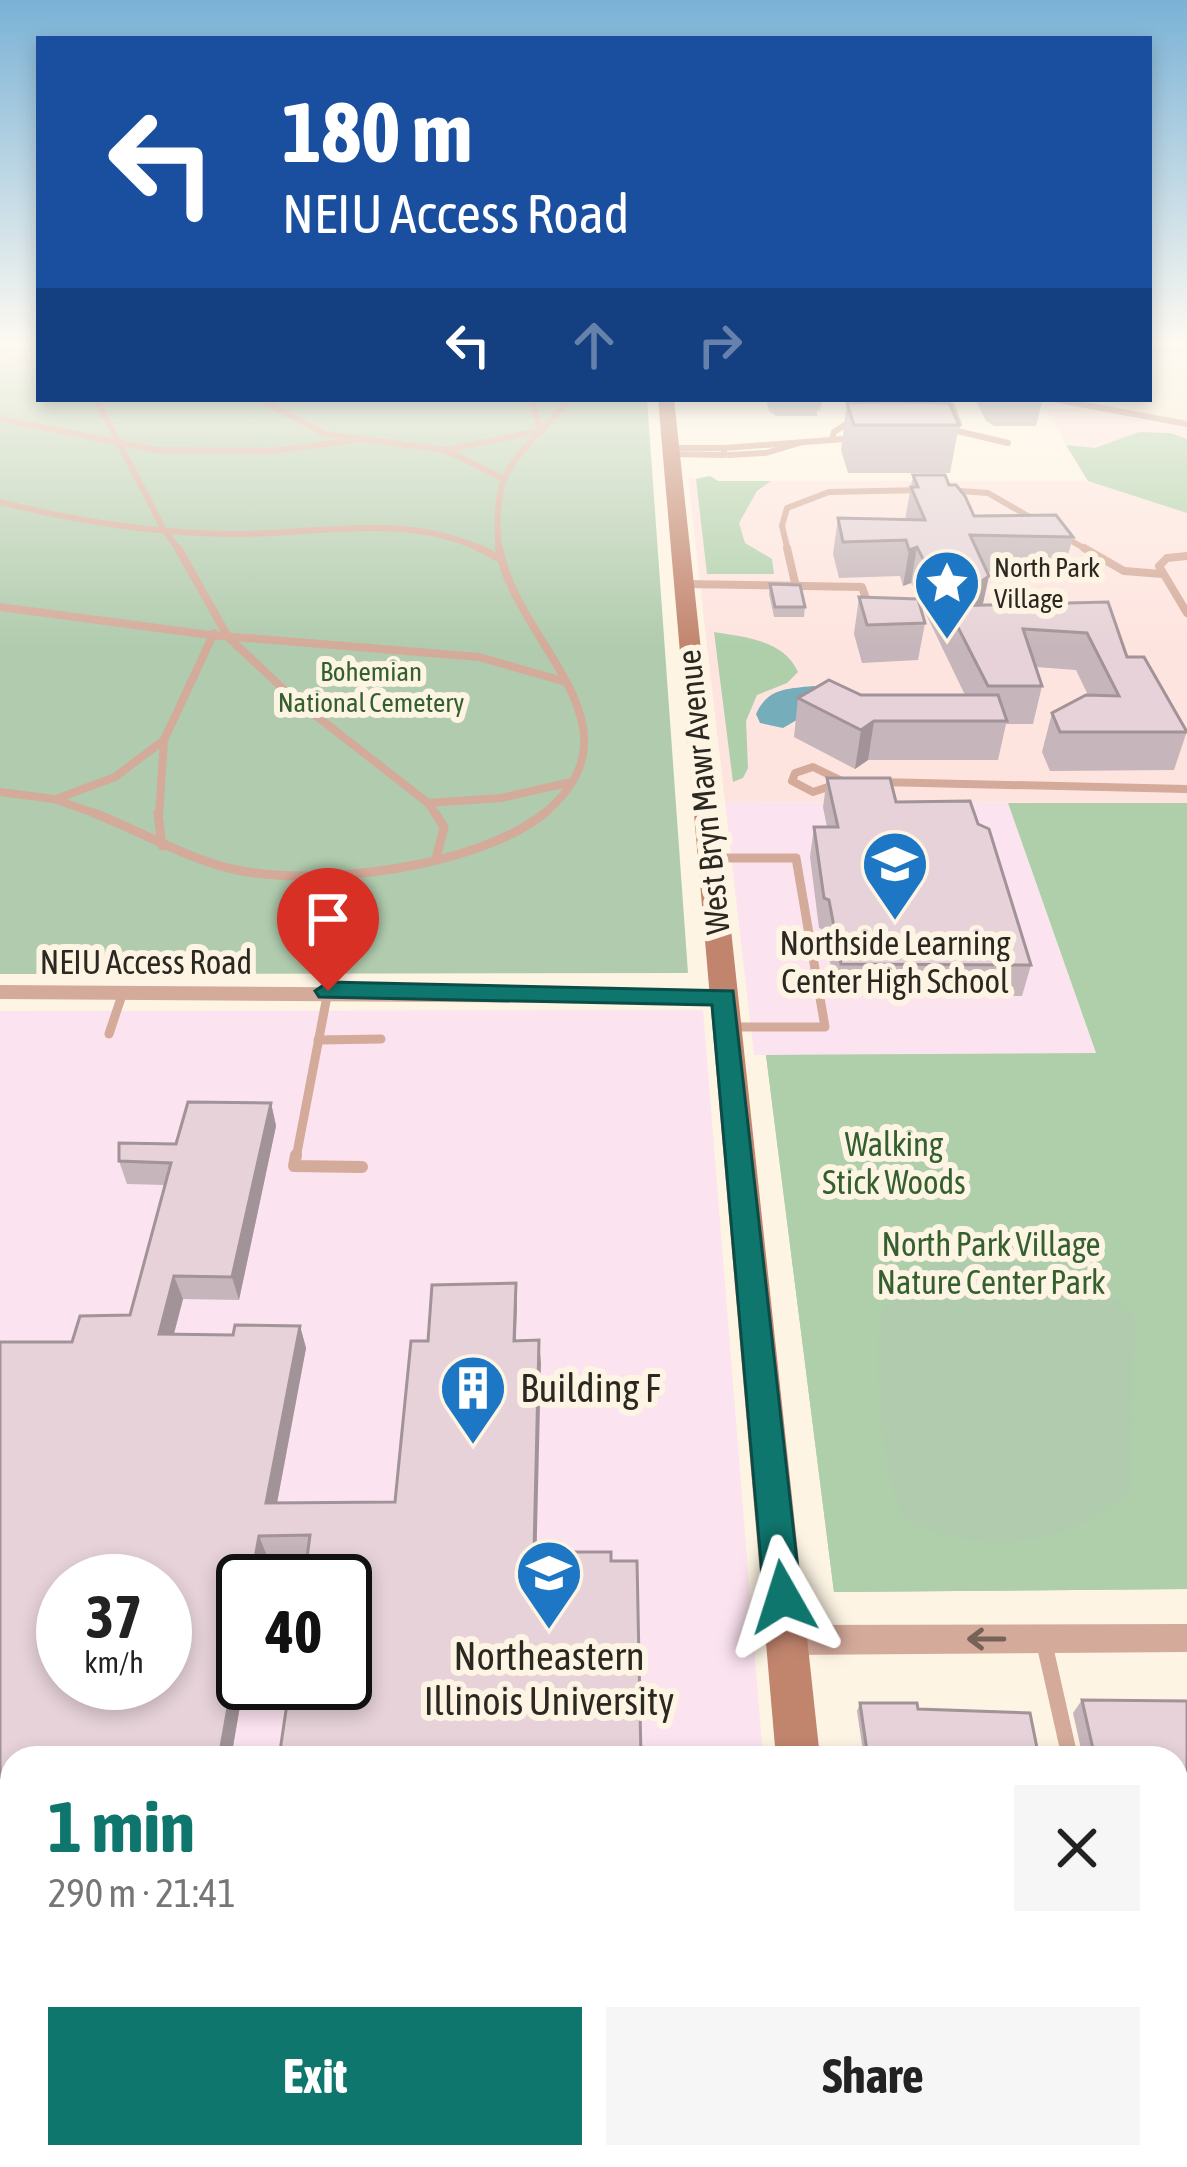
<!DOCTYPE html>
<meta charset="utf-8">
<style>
:root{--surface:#fff;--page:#f6f6f6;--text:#222;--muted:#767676;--accent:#0f766e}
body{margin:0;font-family:"Asap Condensed",sans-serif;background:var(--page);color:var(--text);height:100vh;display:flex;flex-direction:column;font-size:45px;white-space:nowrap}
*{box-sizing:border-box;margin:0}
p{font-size:39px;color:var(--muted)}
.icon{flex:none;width:66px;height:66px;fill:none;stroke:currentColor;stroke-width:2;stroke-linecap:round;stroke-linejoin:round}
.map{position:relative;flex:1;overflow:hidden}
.drawer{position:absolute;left:0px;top:1746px;width:1188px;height:423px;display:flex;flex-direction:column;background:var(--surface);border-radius:36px 36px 0 0;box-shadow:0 6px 18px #0003}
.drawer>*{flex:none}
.guide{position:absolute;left:36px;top:36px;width:1116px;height:366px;border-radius:0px;box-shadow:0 6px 18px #0003;background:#1a4fa0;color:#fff;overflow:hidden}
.speed{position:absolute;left:36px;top:1554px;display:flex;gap:24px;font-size:60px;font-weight:700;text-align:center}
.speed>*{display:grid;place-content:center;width:156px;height:156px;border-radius:50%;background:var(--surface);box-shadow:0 6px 18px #0003;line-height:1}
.speed small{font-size:30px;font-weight:400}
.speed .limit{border:6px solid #111;border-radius:18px;background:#fff;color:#111}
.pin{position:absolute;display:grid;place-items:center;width:102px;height:102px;color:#fff;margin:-123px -51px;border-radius:50% 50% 50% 0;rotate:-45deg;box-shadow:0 0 12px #0007}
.pin .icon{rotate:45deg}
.me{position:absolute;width:132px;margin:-66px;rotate:354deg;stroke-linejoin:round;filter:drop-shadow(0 0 9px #0008)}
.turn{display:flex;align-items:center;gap:42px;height:252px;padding:0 48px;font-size:54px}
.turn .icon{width:156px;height:156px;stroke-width:2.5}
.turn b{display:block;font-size:84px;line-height:102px}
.lanes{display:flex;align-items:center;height:114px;padding:0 48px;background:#0003;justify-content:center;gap:60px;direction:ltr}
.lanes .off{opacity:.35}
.round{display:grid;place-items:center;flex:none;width:126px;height:126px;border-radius:0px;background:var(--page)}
.summary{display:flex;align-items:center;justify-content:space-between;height:204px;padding:0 48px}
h1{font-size:72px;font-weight:700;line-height:90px;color:var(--accent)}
.primary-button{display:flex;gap:24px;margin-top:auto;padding:24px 48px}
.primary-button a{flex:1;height:138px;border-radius:0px;background:var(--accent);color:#fff;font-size:48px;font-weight:700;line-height:138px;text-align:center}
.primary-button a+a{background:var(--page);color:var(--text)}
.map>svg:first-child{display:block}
</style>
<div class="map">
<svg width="1187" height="2167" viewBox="0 0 1187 2167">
<rect width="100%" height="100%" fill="#fdf4e3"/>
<polygon fill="#fee4df" points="1187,345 1187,803 725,802 688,479 710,476 718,481 1087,481 1040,399 1149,399"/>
<polygon fill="#f4e7d0" points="1149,345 1187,345 1187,421 1054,399 1149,399"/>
<g fill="#fbe3ef" fill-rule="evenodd">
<polygon points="725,802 1008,803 1096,1054 754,1055"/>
<path d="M703 1010 763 1758H12V2157H795L796 2167H0V1011ZM63 1581H165V1683H63ZM243 1581H345V1683H243Z"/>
</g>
<g fill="#b0cbad">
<polygon points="0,345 39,345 39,399 647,399 688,973 0,974"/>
<polygon points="1187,803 1187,1589 834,1592 766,1055 1096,1054"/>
</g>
<g fill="#aecfaa" fill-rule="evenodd">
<polygon points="1139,432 1171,433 1187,439 1187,513 1088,481 1066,445 1095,448"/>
<polygon points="710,476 718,481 771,481 757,491 739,523 745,543 772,559 774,574 707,574 696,479"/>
<path d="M714 632C745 637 784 640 798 672L787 683 757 695 746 721 748 768 743 778 733 782Z"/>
<path d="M1008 803H1187V1589L834 1592 766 1055 1096 1053ZM933 1264C1010 1263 1086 1256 1138 1324L1132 1366 1131 1489C1083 1538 1008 1553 943 1534 933 1531 916 1528 908 1521 883 1498 871 1347 882 1314 892 1288 907 1275 933 1264Z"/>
</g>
<path fill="#75aeba" d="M813 686 828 689 826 703 783 728 760 723 756 714C768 688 786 689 813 686Z"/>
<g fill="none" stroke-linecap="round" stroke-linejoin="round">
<g stroke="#d4aa9a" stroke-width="6">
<polyline points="1,353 39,366"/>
<polyline points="96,399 164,530 180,551"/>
<polyline points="259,399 325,434 445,450"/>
<polyline points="1053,399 1187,424"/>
<polyline points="0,419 157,450 271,451 355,440"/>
<polyline points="957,431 1008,443"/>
<polyline points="947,435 959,424 949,399"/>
<polyline points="832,439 834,432 854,419 849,399"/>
<polyline points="670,448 724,448 724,455 670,454"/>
<polyline points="724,448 857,438"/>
<polyline points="729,455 766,453 799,443"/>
<polyline points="502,478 445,450 540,431 532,399"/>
<polyline points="947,490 988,493 1040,523"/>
<path d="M0 502C75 521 152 533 229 534 315 535 404 511 485 551"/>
<polyline points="1061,535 1089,551"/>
<path d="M499 551C490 461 519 460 570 399"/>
<polyline points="788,551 782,526 787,508 829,492 923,490"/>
</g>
<g stroke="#d4aa9a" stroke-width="8">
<polyline points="178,548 228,637 292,697 428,803 437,816"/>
<polyline points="479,548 497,557"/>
<path d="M499 548C516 645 652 727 541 816"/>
<polyline points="787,548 796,587"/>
<polyline points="1084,548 1124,571 1162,574"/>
<polyline points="1187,556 1167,558 1159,566 1187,613"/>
<polyline points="683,584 862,587 868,605"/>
<polyline points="0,607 210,635 479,657 566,682"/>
<polyline points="879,782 1187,789"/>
<polyline points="837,784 813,792 792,781 795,773 813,767 842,781"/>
<polyline points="0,792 54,799 102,816"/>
<polyline points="59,798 115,777 164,740"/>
<polyline points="428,803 501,798 572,782"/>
<polyline points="159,816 164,740 214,633"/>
</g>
<g stroke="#d4aa9a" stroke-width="9">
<path d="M94 813C140 831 183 857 232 869 318 888 475 868 545 813"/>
<polyline points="158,813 162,846"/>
<polyline points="435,813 444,827 436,859"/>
<polyline points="713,858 796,858 825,1027 731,1027"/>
<polyline points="109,1034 123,992"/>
<polyline points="318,1040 381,1039"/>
<polyline points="296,1158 328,991"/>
</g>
<polyline stroke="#d4aa9a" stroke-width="12" points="296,1155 294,1166 362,1167"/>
<g stroke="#d4aa9a" stroke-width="16">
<polyline points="1044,1642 1070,1758"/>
<polyline points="1176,1943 1187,1942"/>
</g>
<g fill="#d4aa9a" fill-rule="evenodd">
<polygon points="0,985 723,990 733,997 723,1004 0,999"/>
<polygon points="1187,1624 1187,1652 787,1655 777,1650 772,1640 777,1630 787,1625"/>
</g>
<g fill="#c1846d" fill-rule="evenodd">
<polygon points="658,399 674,399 820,1758 776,1758"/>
<polygon points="810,2157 862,2157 863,2167 811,2167"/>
</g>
</g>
<g fill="#c6b5ba">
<rect x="1149" y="345" width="38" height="9"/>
<polygon points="766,399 822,399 820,411 817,411 817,416 776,416 769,411"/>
<polygon points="975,399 1043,399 1036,426 994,426 986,421"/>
<polygon points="847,403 959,425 950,473 848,473 841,450"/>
<polygon points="913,475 949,485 974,516 1073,537 1063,573 987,572 982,605 1108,602 1127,657 1187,731 1174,770 1050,771 1042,752 1052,713 1088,695 1076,670 1036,667 1042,686 1033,724 1006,724 998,760 868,760 855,769 794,737 798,698 861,695 965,695 911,583 903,586 900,576 839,578 833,554 838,518 905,520"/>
<polygon points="770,584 805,607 804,617 774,617 769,594"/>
<polygon points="859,597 925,623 918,660 862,663 854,634"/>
<polygon points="827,778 896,802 978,824 1031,965 1022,996 836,994 824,930 819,928 810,857 814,827 827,827 823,807"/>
<polygon points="271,1103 276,1126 239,1300 183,1299 174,1334 233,1335 300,1326 306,1348 277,1503 395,1502 428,1341 516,1283 516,1341 539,1340 536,1552 267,1556 262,1581 243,1581 244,1683 231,1758 12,1758 9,1842 12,1842 12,2046 0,2046 0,1342 72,1342 130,1315 165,1185 127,1184 119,1161 176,1144"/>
<polygon points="1082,1700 1187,1701 1187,1810 1185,1811 1176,1812 1176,1758 1083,1758 1073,1713"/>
<polygon points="860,1703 918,1709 1039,1758 864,1758 857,1711"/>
<rect x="1176" y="1858" width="11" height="61"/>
<polygon points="1176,1950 1187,1950 1187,2011 1176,2012"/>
<polygon points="1176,2080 1187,2080 1187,2167 1173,2167 1171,2157 1176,2157"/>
<polygon points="921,2157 1060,2157 1061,2160 1052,2167 923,2167"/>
<polygon points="1091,2157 1163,2157 1164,2164 1168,2167 1093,2167"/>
</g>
<g fill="#a19397">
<polygon points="917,547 911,583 903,586 909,550"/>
<polygon points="989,576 981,613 947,606 939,642 947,605"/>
<polygon points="874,721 868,760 855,769 861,730"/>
<polygon points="271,1103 276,1126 239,1300 232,1277"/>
<polygon points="174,1276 183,1299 168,1356 159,1334"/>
<polygon points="516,1283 517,1306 515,1363 514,1341"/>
<polygon points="300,1326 306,1348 273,1524 266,1503"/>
<polygon points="539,1340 541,1363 536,1572 534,1552"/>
<polygon points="259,1536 267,1556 262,1581 251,1581"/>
<polygon points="243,1624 244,1683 231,1758 219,1758"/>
<polygon points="12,1772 12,1819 8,1857 0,1850 0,1796"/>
<polygon points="200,2157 213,2157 211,2167 198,2167"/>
</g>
<g fill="#e6d2d8" stroke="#a19397" stroke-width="3" fill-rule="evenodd">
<polygon points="890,402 949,403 959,425 854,425 847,403"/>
<polygon points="913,475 945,475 949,485 956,485 965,496 974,516 1056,515 1073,537 970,535 989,576 947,605 917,547 909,550 906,540 843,542 838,518 925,520 911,487 918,487"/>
<polygon points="770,584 800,585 805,607 775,607"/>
<polygon points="859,597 918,599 925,623 867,625"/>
<polygon points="1108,602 1127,657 1144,657 1187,732 1060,732 1052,713 1086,695 1119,696 1087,633 1023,629 1042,686 988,686 947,606"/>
<polygon points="829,680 861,695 998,695 1007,721 874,721 861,730 798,698"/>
<polygon points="827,778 890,778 896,802 970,801 978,824 989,829 1031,965 841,964 829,900 824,898 814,827 838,827"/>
<path d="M188 1102 271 1103 232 1277 174 1276 159 1334 233 1335 235 1325 300 1326 266 1503 395 1502 411 1341H428L432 1285 516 1283 514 1341 539 1340 534 1552H611V1561H637L641 1758H279L290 1683H345V1581H304L310 1535 259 1536 251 1581H243V1624L219 1758H12V1772L0 1796V1342H72L80 1316 130 1315 171 1163 119 1161V1143L176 1144ZM63 1581H165V1683H63Z"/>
<polygon points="1082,1700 1187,1701 1187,1800 1176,1800 1176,1758 1095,1758"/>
<polygon points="860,1703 917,1703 918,1709 1030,1713 1039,1758 868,1758"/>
<rect x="0" y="1842" width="12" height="193"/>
<rect x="1176" y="1858" width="11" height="48"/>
<polygon points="1176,1950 1187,1950 1187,2001 1176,2002"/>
<polygon points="1176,2080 1187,2080 1187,2155 1184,2141 1176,2139"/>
<polygon points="69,2157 200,2157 198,2167 68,2167"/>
<polygon points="327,2157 514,2157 513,2167 326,2167"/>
<polygon points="931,2157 1060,2157 1061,2160 1051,2160 1052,2167 932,2167"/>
<polygon points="1105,2157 1163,2157 1164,2164 1168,2167 1107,2167"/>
</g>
<defs><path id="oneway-shaft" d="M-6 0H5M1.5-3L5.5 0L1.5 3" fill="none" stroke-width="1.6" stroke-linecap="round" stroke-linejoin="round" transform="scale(3)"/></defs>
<use stroke="#776258" href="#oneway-shaft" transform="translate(986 1639) rotate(180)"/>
<linearGradient id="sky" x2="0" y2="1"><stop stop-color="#7ab2d6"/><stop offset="0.53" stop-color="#fefaf2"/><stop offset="1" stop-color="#fefaf2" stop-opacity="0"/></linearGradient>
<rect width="1187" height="648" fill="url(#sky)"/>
<polygon fill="#0f766e" stroke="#0a4d48" stroke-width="3" points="328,982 733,991 801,1597 796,1609 783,1615 770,1609 764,1597 712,1005 319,997 315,991"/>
<defs>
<g id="sight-pin" transform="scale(3.45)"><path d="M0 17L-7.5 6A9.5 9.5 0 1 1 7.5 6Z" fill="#1d77c4" stroke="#fdf4e3"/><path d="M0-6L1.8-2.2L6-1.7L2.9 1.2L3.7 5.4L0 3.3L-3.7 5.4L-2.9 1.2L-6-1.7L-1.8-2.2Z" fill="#fff"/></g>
<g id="school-pin" transform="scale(3.45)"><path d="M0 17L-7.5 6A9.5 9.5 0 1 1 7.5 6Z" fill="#1d77c4" stroke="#fdf4e3"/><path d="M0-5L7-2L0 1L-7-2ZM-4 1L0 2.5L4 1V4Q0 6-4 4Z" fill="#fff"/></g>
<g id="building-pin" transform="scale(3.45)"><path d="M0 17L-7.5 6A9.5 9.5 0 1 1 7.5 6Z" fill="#1d77c4" stroke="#fdf4e3"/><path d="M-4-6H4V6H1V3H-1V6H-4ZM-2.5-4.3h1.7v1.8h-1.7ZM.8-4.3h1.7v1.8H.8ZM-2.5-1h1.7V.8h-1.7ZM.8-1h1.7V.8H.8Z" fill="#fff"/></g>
<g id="university-pin" transform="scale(3.45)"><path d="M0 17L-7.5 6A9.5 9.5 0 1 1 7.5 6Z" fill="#1d77c4" stroke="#fdf4e3"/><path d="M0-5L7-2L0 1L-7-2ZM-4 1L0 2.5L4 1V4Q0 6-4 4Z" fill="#fff"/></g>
</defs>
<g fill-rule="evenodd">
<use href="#sight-pin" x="947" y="583"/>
<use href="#school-pin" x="895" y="864"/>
<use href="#building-pin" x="473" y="1388"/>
<use href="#university-pin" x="549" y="1573"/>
</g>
<g text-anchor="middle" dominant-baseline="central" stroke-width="12" stroke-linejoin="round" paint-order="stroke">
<g font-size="27" fill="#2b2822" stroke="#fdf4e3" text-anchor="start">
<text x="994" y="567">North Park<tspan x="994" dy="31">Village</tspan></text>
</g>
<g font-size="27" fill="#33602e" stroke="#fdf4e3">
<text x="371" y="671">Bohemian<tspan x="371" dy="31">National Cemetery</tspan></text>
</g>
<g font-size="33" fill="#2b2822" stroke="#fdf4e3">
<text transform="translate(703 792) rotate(-96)">West Bryn Mawr Avenue</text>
<text x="146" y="962">NEIU Access Road</text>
</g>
<g font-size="33" fill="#2b2822" stroke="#fdf4e3">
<text x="895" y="943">Northside Learning<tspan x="895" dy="38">Center High School</tspan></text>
</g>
<g font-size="33" fill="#33602e" stroke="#fdf4e3">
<text x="894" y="1144">Walking<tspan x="894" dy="38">Stick Woods</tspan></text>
<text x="991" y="1244">North Park Village<tspan x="991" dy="38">Nature Center Park</tspan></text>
</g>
<g font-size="39" fill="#2b2822" stroke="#fdf4e3" text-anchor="start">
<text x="520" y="1388">Building F</text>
<text x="549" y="1656" text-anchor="middle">Northeastern<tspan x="549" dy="45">Illinois University</tspan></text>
</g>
</g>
</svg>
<div class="speed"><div>37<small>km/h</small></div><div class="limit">40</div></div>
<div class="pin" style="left:328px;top:991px;background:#d93025"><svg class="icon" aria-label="arrive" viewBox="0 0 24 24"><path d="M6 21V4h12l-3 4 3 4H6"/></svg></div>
<svg class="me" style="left:783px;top:1597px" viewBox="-20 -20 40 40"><path d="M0-17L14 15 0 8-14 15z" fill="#0f766e" stroke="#fff" stroke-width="4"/></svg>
<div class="guide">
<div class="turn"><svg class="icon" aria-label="left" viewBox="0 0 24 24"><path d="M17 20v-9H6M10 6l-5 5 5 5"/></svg><div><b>180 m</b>NEIU Access Road</div></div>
<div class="lanes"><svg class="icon" aria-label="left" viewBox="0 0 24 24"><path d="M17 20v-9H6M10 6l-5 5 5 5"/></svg><svg class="icon off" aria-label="ahead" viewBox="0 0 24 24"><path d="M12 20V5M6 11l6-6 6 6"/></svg><svg class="icon off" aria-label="right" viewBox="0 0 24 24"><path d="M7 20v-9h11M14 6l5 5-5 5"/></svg></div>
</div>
<section class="drawer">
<div class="summary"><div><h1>1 min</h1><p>290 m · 21:41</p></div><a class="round"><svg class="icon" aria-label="close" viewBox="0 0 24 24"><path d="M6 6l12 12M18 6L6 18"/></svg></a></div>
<div class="primary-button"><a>Exit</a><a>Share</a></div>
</section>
</div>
